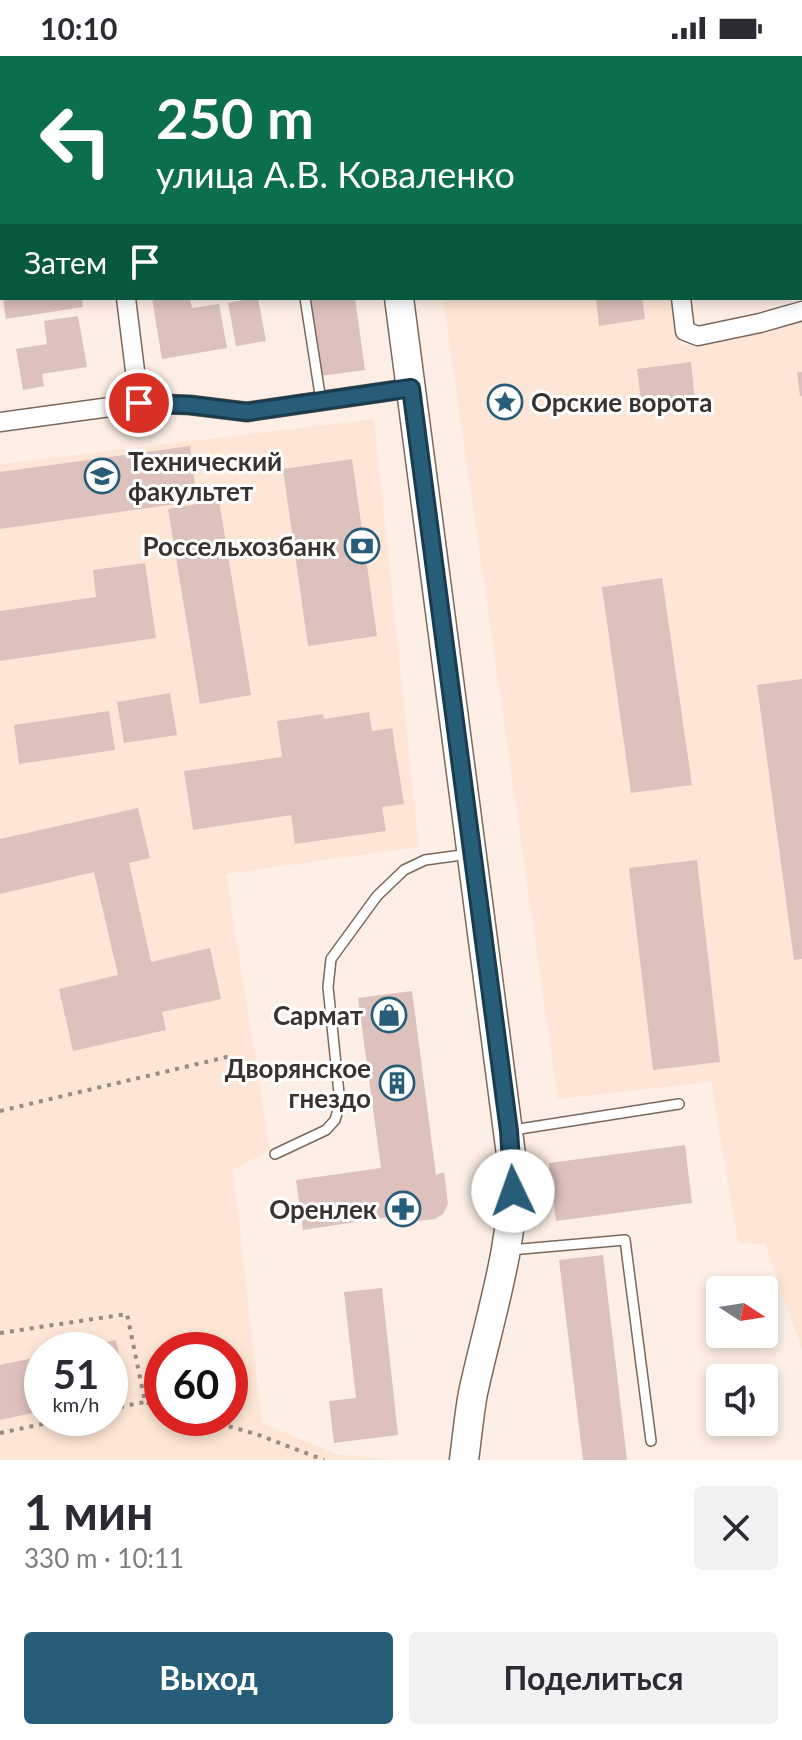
<!DOCTYPE html>
<html lang="ru">
<meta charset="utf-8">
<style>
:root{--surface:#fff;--page:#f2f2f3;--text:#2b2b33;--muted:#7c7c81;--accent:#285d79}
body{margin:0;font-family:Lato,sans-serif;background:var(--page);color:var(--text);height:100vh;display:flex;flex-direction:column;font-size:30px;white-space:nowrap}
*{box-sizing:border-box;margin:0}
p{font-size:26px;color:var(--muted)}
.icon{flex:none;width:44px;height:44px;fill:none;stroke:currentColor;stroke-width:2;stroke-linecap:round;stroke-linejoin:round}
.map{position:relative;height:1404px;overflow:hidden}
.drawer{display:flex;flex-direction:column;background:var(--surface);flex:1}
.drawer>*{flex:none}
.hud{position:absolute;left:0px;top:0px;width:802px;height:244px;box-shadow:0 4px 12px #0003;background:#0b6e4f;color:#fff;overflow:hidden}
.needle{width:52px;rotate:102deg}
.tools{position:absolute;left:706px;top:1220px;display:grid;gap:16px}
.tools a{display:grid;place-items:center;width:72px;height:72px;border-radius:8px;background:var(--surface);box-shadow:0 4px 12px #0003;font-size:40px}
.speed{position:absolute;left:24px;top:1276px;display:flex;gap:16px;font-size:40px;font-weight:700;text-align:center}
.speed>*{display:grid;place-content:center;width:104px;height:104px;border-radius:50%;background:var(--surface);box-shadow:0 4px 12px #0003;line-height:1}
.speed small{font-size:20px;font-weight:400}
.speed .limit{border:12px solid #d22;background:#fff;color:#111}
.pin{position:absolute;display:grid;place-items:center;width:68px;height:68px;color:#fff;margin:-34px;border:4px solid #fff;border-radius:50%;box-shadow:0 2px 8px #0007}
.me{position:absolute;width:88px;margin:-44px;rotate:357deg;stroke-linejoin:round;filter:drop-shadow(0 0 6px #0008)}
.turn{display:flex;align-items:center;gap:28px;height:168px;padding:0 24px;font-size:36px}
.turn .icon{width:104px;height:104px;stroke-width:2.5}
.turn b{display:block;font-size:56px;line-height:68px}
.then{display:flex;align-items:center;height:76px;padding:0 24px;background:#0003;gap:16px;font-size:30px}
.round{display:grid;place-items:center;flex:none;width:84px;height:84px;border-radius:8px;background:var(--page)}
.overview{display:flex;align-items:center;justify-content:space-between;height:136px;padding:0 24px}
h1{font-size:48px;font-weight:700;line-height:60px}
.button{display:flex;gap:16px;margin-top:auto;padding:16px 24px}
.button a{flex:1;height:92px;border-radius:8px;background:var(--accent);color:#fff;font-size:32px;font-weight:700;line-height:92px;text-align:center}
.button a+a{background:var(--page);color:var(--text)}
.status{display:flex;justify-content:space-between;align-items:center;height:56px;padding:0 40px;background:var(--surface);direction:ltr}
.status svg{height:22px;fill:currentColor}
.map>svg:first-child{display:block}
</style>
<div class="status"><b>10:10</b><svg viewBox="0 0 49 12"><path d="M0 12V9h3v3zM5 12V6h3v6zM10 12V3h3v9zM15 12V0h3v12zM26 1h20v11H26zM47 4h2v5h-2z"/></svg></div>
<div class="map">
<svg width="802" height="1404" viewBox="0 0 802 1404">
<rect width="100%" height="100%" fill="#fdefe5"/>
<g fill="#fde6d5" fill-rule="evenodd">
<polygon points="443,242 671,242 680,291 802,260 802,1294 765,1188 738,1187 711,1026 558,1043"/>
<path d="M374 363 419 791 226 818 270 1094 233 1114 262 1367 336 1398 389 1404H0V408ZM42 1294H110V1362H42ZM162 1294H230V1362H162Z"/>
</g>
<g fill="#ddc1bc">
<polygon points="3,242 82,242 83,251 6,263"/>
<polygon points="152,242 190,242 192,252 219,248 227,292 162,303"/>
<polygon points="253,242 258,242 266,285 236,290 228,247"/>
<polygon points="309,242 355,242 365,314 320,320"/>
<polygon points="596,242 642,242 645,263 599,270"/>
<polygon points="78,260 87,311 42,318 44,330 23,334 16,293 47,288 44,265"/>
<polygon points="691,306 695,346 642,352 637,313"/>
<polygon points="797,316 802,316 802,340 800,340"/>
<polygon points="190,390 197,445 0,473 0,416"/>
<polygon points="352,403 377,580 308,590 283,413"/>
<polygon points="219,444 251,639 200,648 168,453"/>
<polygon points="145,507 156,582 0,605 0,555 96,541 93,514"/>
<polygon points="662,522 692,729 631,737 602,531"/>
<polygon points="802,623 802,903 794,904 757,629"/>
<polygon points="170,637 177,679 124,687 117,646"/>
<polygon points="109,655 115,694 19,708 14,669"/>
<polygon points="369,656 372,675 392,672 404,748 382,751 386,775 295,788 291,759 193,774 184,715 282,701 277,665 323,658 324,663"/>
<polygon points="138,752 150,802 129,807 151,906 210,892 221,943 162,956 166,974 73,995 59,933 118,919 94,816 0,838 0,783"/>
<polygon points="697,804 720,1006 653,1014 629,812"/>
<polygon points="412,935 436,1119 444,1116 448,1148 443,1158 435,1163 402,1167 402,1159 303,1174 296,1124 381,1112 358,942"/>
<polygon points="685,1089 692,1147 556,1165 549,1107"/>
<polygon points="603,1199 627,1404 583,1404 559,1204"/>
<polygon points="382,1232 398,1379 334,1387 329,1345 356,1342 344,1236"/>
<polygon points="116,1284 127,1337 110,1341 110,1294 76,1293"/>
<polygon points="42,1300 42,1355 0,1364 0,1309"/>
</g>
<g fill="none" stroke-linecap="round" stroke-linejoin="round">
<g stroke="#7c685a" stroke-width="12">
<g id="service">
<polyline points="749,0 752,2"/>
<polyline points="305,242 321,345"/>
<polyline points="513,1074 679,1048"/>
<polyline points="275,1098 326,1074 335,1064 340,1047 328,931 331,903 377,840 404,814 425,804 469,798"/>
<polyline points="510,1194 625,1184 651,1385"/>
</g>
</g>
<g stroke="#7c685a" stroke-width="21">
<g id="minor">
<polyline points="645,0 645,2"/>
<polyline points="126,242 139,347"/>
<polyline points="681,242 685,275 698,280 760,267 802,255"/>
<polyline points="0,366 139,347 190,349 247,356 411,332"/>
</g>
</g>
<g stroke="#7c685a" stroke-width="31">
<g id="primary">
<polyline points="365,0 365,2"/>
<path d="M399 242 513 1114C514 1191 489 1263 473 1337 469 1359 467 1382 464 1404"/>
</g>
</g>
<g stroke="#978c85" stroke-width="4" stroke-dasharray="4 6" stroke-linecap="butt">
<polyline points="0,1055 231,1000"/>
<polyline points="0,1277 127,1258 145,1346 162,1351"/>
<polyline points="110,1353 145,1346"/>
<polyline points="200,1362 256,1378 324,1404"/>
<polyline points="0,1377 71,1362"/>
</g>
<use href="#service" stroke="#fff" stroke-width="9"/>
<use href="#minor" stroke="#fff" stroke-width="18"/>
<use href="#primary" stroke="#fff" stroke-width="28"/>
</g>
<g fill="none" stroke-linecap="round" stroke-linejoin="round">
<g stroke="#1a3c4f" stroke-width="20">
<polyline id="route" points="139,347 190,349 247,356 411,332 509,1075 513,1135"/>
</g>
<use href="#route" stroke="#285d79" stroke-width="14"/>
</g>
<defs>
<g id="sight-ring" transform="scale(1.8)"><circle r="9.5" fill="#fff" stroke="#285d79" stroke-width="1.5"/><path d="M0-6L1.8-2.2L6-1.7L2.9 1.2L3.7 5.4L0 3.3L-3.7 5.4L-2.9 1.2L-6-1.7L-1.8-2.2Z" fill="#285d79"/></g>
<g id="university-ring" transform="scale(1.8)"><circle r="9.5" fill="#fff" stroke="#285d79" stroke-width="1.5"/><path d="M0-5L7-2L0 1L-7-2ZM-4 1L0 2.5L4 1V4Q0 6-4 4Z" fill="#285d79"/></g>
<g id="bank-ring" transform="scale(1.8)"><circle r="9.5" fill="#fff" stroke="#285d79" stroke-width="1.5"/><path d="M-6-4H6V4H-6ZM0-2.3a2.3 2.3 0 1 0 0 4.6a2.3 2.3 0 1 0 0-4.6Z" fill="#285d79"/></g>
<g id="shop-ring" transform="scale(1.8)"><circle r="9.5" fill="#fff" stroke="#285d79" stroke-width="1.5"/><path d="M-5-2.5h2.3a2.7 3.5 0 0 1 5.4 0H5L5.5 6h-11ZM-1.5-2.5h3a1.5 2.3 0 0 0-3 0Z" fill="#285d79"/></g>
<g id="building-ring" transform="scale(1.8)"><circle r="9.5" fill="#fff" stroke="#285d79" stroke-width="1.5"/><path d="M-4-6H4V6H1V3H-1V6H-4ZM-2.5-4.3h1.7v1.8h-1.7ZM.8-4.3h1.7v1.8H.8ZM-2.5-1h1.7V.8h-1.7ZM.8-1h1.7V.8H.8Z" fill="#285d79"/></g>
<g id="pharmacy-ring" transform="scale(1.8)"><circle r="9.5" fill="#fff" stroke="#285d79" stroke-width="1.5"/><path d="M-2-6h4v4h4v4h-4v4h-4v-4h-4v-4h4Z" fill="#285d79"/></g>
</defs>
<g fill-rule="evenodd">
<use href="#sight-ring" x="505" y="346"/>
<use href="#university-ring" x="102" y="420"/>
<use href="#bank-ring" x="362" y="490"/>
<use href="#shop-ring" x="389" y="959"/>
<use href="#building-ring" x="397" y="1027"/>
<use href="#pharmacy-ring" x="403" y="1153"/>
</g>
<g text-anchor="middle" dominant-baseline="central" stroke-width="6" stroke-linejoin="round" paint-order="stroke">
<g font-size="26" font-weight="bold" fill="#3a322c" stroke="#fff" text-anchor="end">
<text x="531" y="346" text-anchor="start">Орские ворота</text>
<text x="128" y="405" text-anchor="start">Технический<tspan x="128" dy="30">факультет</tspan></text>
<text x="336" y="490">Россельхозбанк</text>
<text x="363" y="959">Сармат</text>
<text x="371" y="1012">Дворянское<tspan x="371" dy="30">гнездо</tspan></text>
<text x="377" y="1153">Оренлек</text>
</g>
</g>
</svg>
<div class="tools">
<a><svg class="needle" viewBox="-14 -14 28 28"><path d="M0-13l5 13h-10z" fill="#e53935"/><path d="M0 13l5-13h-10z" fill="#7c7c81"/></svg></a>
<a><svg class="icon" aria-label="sound" viewBox="0 0 24 24"><path d="M4 9h4l5-4v14l-5-4H4zM17 9q2 3 0 6"/></svg></a>
</div>
<div class="speed"><div>51<small>km/h</small></div><div class="limit">60</div></div>
<div class="pin" style="left:139px;top:347px;background:#d93025"><svg class="icon" aria-label="arrive" viewBox="0 0 24 24"><path d="M6 21V4h12l-3 4 3 4H6"/></svg></div>
<svg class="me" style="left:513px;top:1135px" viewBox="-20 -20 40 40"><circle r="19" fill="#fff"/><path d="M0-13L10 11 0 6-10 11z" fill="#285d79"/></svg>
<div class="hud">
<div class="turn"><svg class="icon" aria-label="left" viewBox="0 0 24 24"><path d="M17 20v-9H6M10 6l-5 5 5 5"/></svg><div><b>250 m</b>улица А.В. Коваленко</div></div>
<div class="then">Затем<svg class="icon" aria-label="arrive" viewBox="0 0 24 24"><path d="M6 21V4h12l-3 4 3 4H6"/></svg></div>
</div>
</div>
<section class="drawer">
<div class="overview"><div><h1>1 мин</h1><p>330 m · 10:11</p></div><a class="round"><svg class="icon" aria-label="close" viewBox="0 0 24 24"><path d="M6 6l12 12M18 6L6 18"/></svg></a></div>
<div class="button"><a>Выход</a><a>Поделиться</a></div>
</section>
